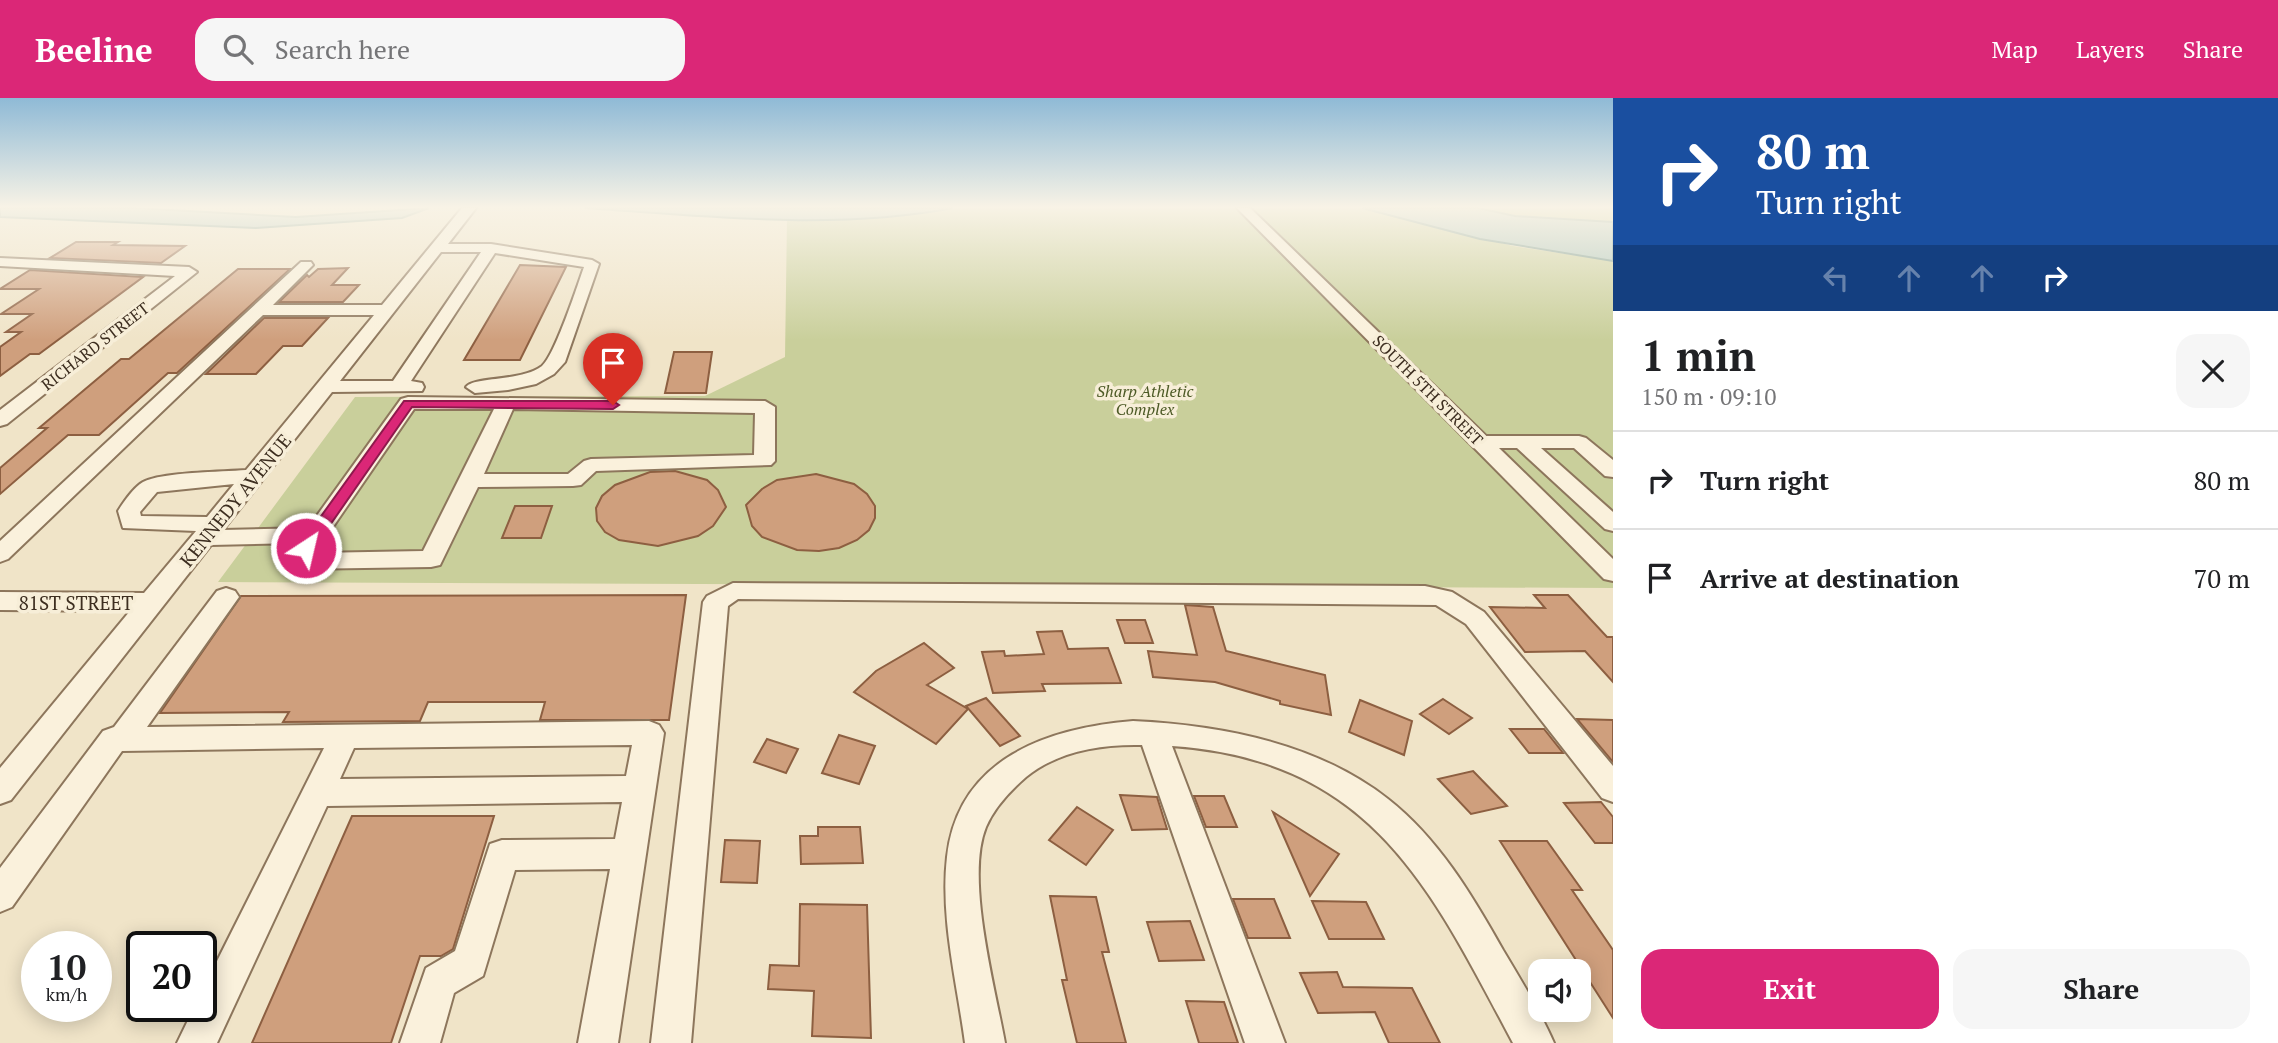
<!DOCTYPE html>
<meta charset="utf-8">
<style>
:root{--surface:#fff;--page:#f6f6f6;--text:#202124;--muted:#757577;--line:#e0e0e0;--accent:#db2777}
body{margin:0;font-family:"PT Serif",serif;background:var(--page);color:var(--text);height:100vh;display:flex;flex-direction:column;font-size:26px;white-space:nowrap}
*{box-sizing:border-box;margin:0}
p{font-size:23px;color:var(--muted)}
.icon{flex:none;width:38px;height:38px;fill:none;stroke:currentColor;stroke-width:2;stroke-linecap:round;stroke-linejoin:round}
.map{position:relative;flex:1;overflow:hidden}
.drawer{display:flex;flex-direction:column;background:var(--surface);width:665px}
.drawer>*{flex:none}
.top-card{background:#1a4fa0;color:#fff;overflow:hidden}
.fabs{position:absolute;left:1528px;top:861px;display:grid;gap:14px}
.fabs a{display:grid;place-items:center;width:63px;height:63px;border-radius:14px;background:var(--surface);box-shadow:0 4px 18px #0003;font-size:35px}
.speed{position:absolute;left:21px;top:833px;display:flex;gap:14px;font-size:35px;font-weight:700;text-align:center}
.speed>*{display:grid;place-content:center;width:91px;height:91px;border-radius:50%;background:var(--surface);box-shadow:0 4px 18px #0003;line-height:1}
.speed small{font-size:18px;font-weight:400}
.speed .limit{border:4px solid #111;border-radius:10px;background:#fff;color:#111}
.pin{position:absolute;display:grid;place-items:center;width:60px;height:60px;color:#fff;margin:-72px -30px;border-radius:50% 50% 50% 0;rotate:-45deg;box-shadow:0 0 7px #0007}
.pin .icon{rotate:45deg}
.me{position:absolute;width:77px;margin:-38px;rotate:35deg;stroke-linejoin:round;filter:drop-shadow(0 0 5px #0008)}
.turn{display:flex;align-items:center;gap:24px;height:147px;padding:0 28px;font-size:32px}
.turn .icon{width:91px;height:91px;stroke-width:2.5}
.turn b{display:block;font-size:49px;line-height:60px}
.lanes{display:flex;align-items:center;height:66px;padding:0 28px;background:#0003;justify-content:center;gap:35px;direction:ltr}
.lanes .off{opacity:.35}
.round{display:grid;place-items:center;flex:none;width:74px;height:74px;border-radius:21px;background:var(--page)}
.summary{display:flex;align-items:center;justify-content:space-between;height:119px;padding:0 28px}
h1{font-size:42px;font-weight:700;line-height:52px}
.button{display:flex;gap:14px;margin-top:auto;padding:14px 28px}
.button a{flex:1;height:80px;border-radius:21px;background:var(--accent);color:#fff;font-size:28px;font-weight:700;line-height:80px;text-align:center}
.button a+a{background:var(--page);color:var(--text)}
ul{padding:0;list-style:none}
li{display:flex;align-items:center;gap:21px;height:98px;padding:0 28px;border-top:2px solid var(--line)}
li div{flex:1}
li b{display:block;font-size:26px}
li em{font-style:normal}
header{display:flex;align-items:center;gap:42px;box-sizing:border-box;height:98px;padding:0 35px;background:var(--accent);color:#fff}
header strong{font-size:33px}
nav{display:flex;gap:38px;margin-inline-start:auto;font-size:24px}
.search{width:490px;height:63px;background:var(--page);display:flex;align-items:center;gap:18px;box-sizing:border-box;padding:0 24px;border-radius:21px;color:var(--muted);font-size:26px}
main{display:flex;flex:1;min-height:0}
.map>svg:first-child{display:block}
</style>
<header>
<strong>Beeline</strong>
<div class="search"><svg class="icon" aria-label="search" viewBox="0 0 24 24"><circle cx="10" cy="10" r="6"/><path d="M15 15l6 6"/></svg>Search here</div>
<nav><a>Map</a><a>Layers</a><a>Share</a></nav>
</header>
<main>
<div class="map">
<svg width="1613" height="945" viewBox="0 0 1613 945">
<rect width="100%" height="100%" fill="#f0e4c8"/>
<g fill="#c9cf9b">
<polygon points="953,110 1362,110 1513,148 1613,163 1613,490 218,484 355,299 705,298 785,259 787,122 857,120"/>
<polygon points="1478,110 1613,110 1613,124 1515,118"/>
</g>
<g fill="#a9c4bc" stroke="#6f938a" stroke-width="2">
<polygon points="0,110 135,110 296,119 429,110 402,120 256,130 0,119"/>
<path d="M585 110H953C832 133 707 118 585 110Z"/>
<polygon points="1362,110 1478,110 1515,118 1613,124 1613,163 1480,141"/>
</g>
<g fill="#cf9f7d" stroke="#8d5f41" stroke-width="2">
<polygon points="76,144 118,144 113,147 185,148 161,165 50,160"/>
<polygon points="520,167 566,169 520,262 464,262"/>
<polygon points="348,170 332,187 359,187 343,204 279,204 307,177 309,179 318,171"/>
<polygon points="238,171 290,171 177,275 168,275 99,337 68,337 0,396 0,370 47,330 39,330 121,261 129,261"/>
<polygon points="30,172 143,179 39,256 30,256 0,278 0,249 21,234 6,234 32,216 1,216 39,191 0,191"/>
<polygon points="264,220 328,220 302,248 283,248 256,276 206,276"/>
<polygon points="674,254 712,254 706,295 665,295"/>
<polygon points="675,373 707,382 718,392 726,409 713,428 698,438 658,448 619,442 605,434 597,423 596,410 602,398 615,387 650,374"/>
<polygon points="816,376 854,386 867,396 875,408 875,420 869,432 857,442 839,450 819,453 797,452 762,439 752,428 746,407 762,391 777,382"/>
<polygon points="515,408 552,408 541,440 502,440"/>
<polygon points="686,497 669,622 540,622 545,604 428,604 420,623 283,624 289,614 160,615 241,498"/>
<polygon points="1534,497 1568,497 1607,539 1613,539 1613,584 1585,553 1525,554 1490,509 1545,510"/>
<polygon points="1185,507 1213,509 1226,553 1325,577 1331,617 1280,606 1280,603 1215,584 1153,579 1148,553 1197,557"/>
<polygon points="1117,522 1145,522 1153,545 1125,545"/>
<polygon points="1062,533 1068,551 1108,550 1121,585 1042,586 1045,593 993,595 982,554 1004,553 1005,558 1044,556 1037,534"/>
<polygon points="924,545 954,570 927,587 968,611 936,646 854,594 876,573"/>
<polygon points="986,600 1020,638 1000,648 966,608"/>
<polygon points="1443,601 1472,620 1449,636 1420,616"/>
<polygon points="1360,602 1412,623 1404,657 1349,634"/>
<polygon points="1577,621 1613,622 1613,664"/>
<polygon points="1510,631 1544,631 1563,655 1529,655"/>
<polygon points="839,637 875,648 859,686 822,675"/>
<polygon points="767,641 798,651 786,675 754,664"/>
<polygon points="1473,673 1507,708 1471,716 1438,681"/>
<polygon points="1120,697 1157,699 1167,731 1132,732"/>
<polygon points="1194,698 1224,698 1237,729 1206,729"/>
<polygon points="1601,704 1613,719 1613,745 1595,745 1564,705"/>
<polygon points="1077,709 1113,732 1086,767 1049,742"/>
<polygon points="1273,714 1339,756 1310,798"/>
<polygon points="352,718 494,718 453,851 441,858 420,858 391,945 252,945"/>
<polygon points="818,729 860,729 863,765 801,766 800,738 818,738"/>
<polygon points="725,742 760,743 757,785 721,784"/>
<polygon points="1500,743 1547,743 1582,792 1572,792 1613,852 1613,920"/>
<polygon points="1050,798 1096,799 1109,854 1102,854 1126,945 1077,945 1062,882 1067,882"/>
<polygon points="1233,801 1274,801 1290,840 1248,840"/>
<polygon points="1312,803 1366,804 1384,841 1329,841"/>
<polygon points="800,806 867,807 871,940 812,938 814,893 768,891 770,867 799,868"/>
<polygon points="1190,823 1204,862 1159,863 1147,824"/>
<polygon points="1337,874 1343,889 1412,890 1440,945 1389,945 1375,914 1318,915 1300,875"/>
<polygon points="1186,903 1224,904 1238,945 1199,945"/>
</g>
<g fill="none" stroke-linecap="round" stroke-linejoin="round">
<g stroke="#8d765c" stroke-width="4">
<g id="minor">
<path d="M462 110H476L448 146H491L592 162 599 166 565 264 554 276 536 286 508 292 475 295 466 289C474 278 521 284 542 268 555 257 577 189 584 169L495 155 411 283 422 285 424 289 422 293 332 294 223 432 308 430 401 301 408 299 765 303 775 309V363L771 367 596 373 581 387 573 388 478 389 443 461 440 467 431 469 298 471 289 469 286 463 298 445 211 447 11 702 0 706V670L130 513 0 512V494L144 495 196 433 123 430 118 413C123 405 134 389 143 384 162 374 222 374 246 372L374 217H263L8 461 0 464V443L301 164H311L313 167 273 207H382ZM441 154H481L393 283H340ZM414 311H494L423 453 315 455ZM513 311 755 315 754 357 591 361 584 363 568 376H484ZM234 386 207 419 141 418 140 414 157 394Z"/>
<polygon points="1237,110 1250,110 1486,338 1579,338 1586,340 1613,362 1613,379 1605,378 1574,350 1541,350 1613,414 1613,433 1605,431 1517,350 1499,350 1613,461 1613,483 1604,481"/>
<polygon points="0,160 189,169 197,174 7,326 0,328 0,312 175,178 0,168"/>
<polygon points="733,485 1425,488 1452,494 1484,514 1613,668 1613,704 1602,700 1466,526 1436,507 738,501 728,508 691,945 651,945 703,504 707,498"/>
<path d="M226 490 235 493 239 499 147 629 649 623 659 627 664 635 618 945H578L610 771 515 772 483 878 454 895 440 945H400L426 870 455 853 490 746 502 742 615 741 622 704 327 708 217 945H177L195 908H201V895L324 650 122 653 12 809 0 814V770L103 633 114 629 217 493ZM632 647 626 678 340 681 354 650Z"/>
<path d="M1133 623C1220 627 1317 645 1388 701 1438 740 1472 797 1503 852 1521 882 1540 913 1554 945H1513C1430 789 1372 662 1172 648L1285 945H1245L1142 647C1101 646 1058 653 1026 679 1011 692 994 710 986 729 965 780 995 889 1005 945H965C957 885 940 820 947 759 958 660 1048 630 1133 623Z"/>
</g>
</g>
<use href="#minor" fill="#faf1dc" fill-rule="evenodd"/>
</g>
<linearGradient id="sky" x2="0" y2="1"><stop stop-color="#8fbad6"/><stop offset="0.45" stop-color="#f8f3e6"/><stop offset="1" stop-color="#f8f3e6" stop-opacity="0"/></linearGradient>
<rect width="1613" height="242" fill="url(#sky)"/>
<polygon fill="#db2777" stroke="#8e194d" stroke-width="2" points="404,303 613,303 619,307 613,311 412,309 312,453 301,453 301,446"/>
<g text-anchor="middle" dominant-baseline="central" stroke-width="7" stroke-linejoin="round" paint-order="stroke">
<g font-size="16" fill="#3d2e20" stroke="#f7eed8">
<text transform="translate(95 248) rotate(-38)">RICHARD STREET</text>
<text transform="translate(1428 292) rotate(45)">SOUTH 5TH STREET</text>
</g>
<g font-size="16" font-style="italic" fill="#4d5a26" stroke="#f7eed8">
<text x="1145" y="293">Sharp Athletic<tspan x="1145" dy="18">Complex</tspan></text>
</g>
<g font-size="19" fill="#3d2e20" stroke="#f7eed8">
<text transform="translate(235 402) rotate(-51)">KENNEDY AVENUE</text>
<text x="76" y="504">81ST STREET</text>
</g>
</g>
</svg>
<div class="fabs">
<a><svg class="icon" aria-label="sound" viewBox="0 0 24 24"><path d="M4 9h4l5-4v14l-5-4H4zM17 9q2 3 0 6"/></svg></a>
</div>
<div class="speed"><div>10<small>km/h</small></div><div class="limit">20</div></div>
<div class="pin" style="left:613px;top:307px;background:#d93025"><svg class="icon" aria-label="arrive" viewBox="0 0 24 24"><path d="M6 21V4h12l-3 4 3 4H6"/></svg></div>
<svg class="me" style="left:306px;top:450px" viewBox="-20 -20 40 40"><circle r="17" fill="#db2777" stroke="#fff" stroke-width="3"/><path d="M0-11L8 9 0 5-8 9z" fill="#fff"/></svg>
</div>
<section class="drawer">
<div class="top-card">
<div class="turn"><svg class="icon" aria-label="right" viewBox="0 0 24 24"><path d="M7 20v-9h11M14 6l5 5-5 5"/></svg><div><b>80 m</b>Turn right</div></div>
<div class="lanes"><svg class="icon off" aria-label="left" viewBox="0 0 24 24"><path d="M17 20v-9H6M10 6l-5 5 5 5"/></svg><svg class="icon off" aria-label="ahead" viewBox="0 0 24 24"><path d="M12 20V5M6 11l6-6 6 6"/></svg><svg class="icon off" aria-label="ahead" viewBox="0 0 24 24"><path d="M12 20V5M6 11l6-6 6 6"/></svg><svg class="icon" aria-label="right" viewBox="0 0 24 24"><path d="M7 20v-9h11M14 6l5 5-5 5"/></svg></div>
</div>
<div class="summary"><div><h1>1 min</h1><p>150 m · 09:10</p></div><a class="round"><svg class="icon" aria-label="close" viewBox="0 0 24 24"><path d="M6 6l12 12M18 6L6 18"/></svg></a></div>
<ul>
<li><svg class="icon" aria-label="right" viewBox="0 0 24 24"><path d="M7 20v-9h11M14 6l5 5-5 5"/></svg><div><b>Turn right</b></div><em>80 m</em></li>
<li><svg class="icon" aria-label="arrive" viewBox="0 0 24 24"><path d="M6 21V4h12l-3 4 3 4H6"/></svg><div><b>Arrive at destination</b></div><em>70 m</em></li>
</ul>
<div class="button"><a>Exit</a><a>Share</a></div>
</section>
</main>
